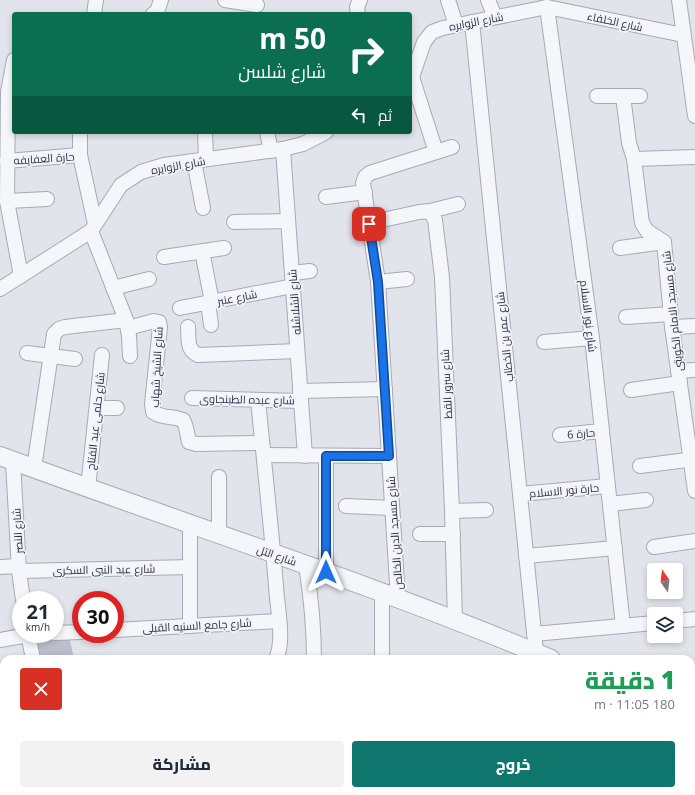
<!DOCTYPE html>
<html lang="ar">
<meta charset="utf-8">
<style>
:root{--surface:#fff;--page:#f2f2f3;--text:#1f2937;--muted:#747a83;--accent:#0f766e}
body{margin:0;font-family:"Open Sans",Cairo,sans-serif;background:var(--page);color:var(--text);direction:rtl;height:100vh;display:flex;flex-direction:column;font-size:15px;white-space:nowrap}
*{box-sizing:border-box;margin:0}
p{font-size:13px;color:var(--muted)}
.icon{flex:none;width:22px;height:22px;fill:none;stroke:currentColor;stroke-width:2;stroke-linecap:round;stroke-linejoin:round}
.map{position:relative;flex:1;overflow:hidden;direction:ltr}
.panel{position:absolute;left:0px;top:655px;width:695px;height:140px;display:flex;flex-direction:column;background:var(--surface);border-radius:12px 12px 0 0;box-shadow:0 2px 6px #0003;direction:rtl}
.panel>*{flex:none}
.banner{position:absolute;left:12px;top:12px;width:400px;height:122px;border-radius:4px;box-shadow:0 2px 6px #0003;direction:rtl;background:#0b6e4f;color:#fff;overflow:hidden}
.needle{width:26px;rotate:346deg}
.tools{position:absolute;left:647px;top:563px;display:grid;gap:8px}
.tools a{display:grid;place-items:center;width:36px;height:36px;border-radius:4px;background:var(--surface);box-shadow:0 2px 6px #0003;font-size:20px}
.speed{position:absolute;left:12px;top:591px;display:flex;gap:8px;font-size:20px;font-weight:700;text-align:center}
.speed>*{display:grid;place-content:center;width:52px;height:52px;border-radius:50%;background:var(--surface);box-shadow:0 2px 6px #0003;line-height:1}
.speed small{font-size:10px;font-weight:400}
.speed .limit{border:6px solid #d22;background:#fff;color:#111}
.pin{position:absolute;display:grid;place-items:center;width:34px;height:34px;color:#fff;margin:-17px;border-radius:8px;box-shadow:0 2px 6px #0006}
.me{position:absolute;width:44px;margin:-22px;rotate:0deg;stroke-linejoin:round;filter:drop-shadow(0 0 3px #0008)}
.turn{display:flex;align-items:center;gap:14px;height:84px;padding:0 20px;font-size:18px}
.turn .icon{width:52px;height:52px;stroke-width:2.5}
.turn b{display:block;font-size:28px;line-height:34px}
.then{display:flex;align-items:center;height:38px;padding:0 20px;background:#0003;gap:8px;font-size:15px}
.round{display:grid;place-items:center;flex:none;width:42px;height:42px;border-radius:4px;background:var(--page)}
.summary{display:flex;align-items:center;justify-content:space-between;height:68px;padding:0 20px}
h1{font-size:24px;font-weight:800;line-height:30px;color:#1e9e55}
.cta{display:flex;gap:8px;margin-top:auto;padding:8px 20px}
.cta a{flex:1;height:46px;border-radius:4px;background:var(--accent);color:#fff;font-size:16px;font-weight:800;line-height:46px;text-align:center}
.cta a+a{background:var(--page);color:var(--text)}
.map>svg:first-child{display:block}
</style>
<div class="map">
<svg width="695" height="795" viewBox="0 0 695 795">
<rect width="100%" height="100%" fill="#e2e4eb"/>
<polygon fill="#bcbfcb" points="69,636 74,659 37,659 33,638"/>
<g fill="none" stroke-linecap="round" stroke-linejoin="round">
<g stroke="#a7aab5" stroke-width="16">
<g id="minor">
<polyline points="225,0 257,5"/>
<polyline points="448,0 456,25"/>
<polyline points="488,0 495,17"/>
<polyline points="679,0 695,116"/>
<polyline points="547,7 592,338 623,626"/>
<polyline points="94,14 96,0"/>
<polyline points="153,14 157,12 161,0"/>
<polyline points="358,14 357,7 360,0"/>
<polyline points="472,22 536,652"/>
<polyline points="14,60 8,92 7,201 21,276"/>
<polyline points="412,77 436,152"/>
<polyline points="410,78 412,77 424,42 432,32 443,28 547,7 683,35"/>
<polyline points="597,96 640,96"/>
<polyline points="623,96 629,143 634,159 642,223 647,231 664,242 672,327 695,491"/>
<polyline points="80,132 80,155 95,224"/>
<polyline points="205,132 206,159"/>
<polyline points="267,132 271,151"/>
<polyline points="283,149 305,456"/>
<polyline points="634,159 695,157"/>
<polyline points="7,161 80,155"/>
<polyline points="194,161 203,208"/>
<polyline points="326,197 365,192"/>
<polyline points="7,201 47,199"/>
<polyline points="430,211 458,204"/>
<polyline points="234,222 288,221"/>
<polyline points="369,223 419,212 430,211 435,220 442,277 452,511 455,620"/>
<polyline points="91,231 126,320 129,336 130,356"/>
<polyline points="620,248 664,242"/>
<polyline points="202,251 212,302"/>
<polyline points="164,257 224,248"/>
<polyline points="292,273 310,271"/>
<polyline points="378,282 407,279"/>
<polyline points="113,288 149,279"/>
<polyline points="0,289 91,231 121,185 141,172 164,165 283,149 303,144 326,132"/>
<polyline points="208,302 211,325"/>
<polyline points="180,308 293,286"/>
<polyline points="626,317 671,314"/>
<path d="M188 327C189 338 186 350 198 355L297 351"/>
<polyline points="672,327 695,326"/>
<path d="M128 328 154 321 159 322 160 327 152 404 153 412C163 419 171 415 183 420 187 427 187 434 189 442L196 444 262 443"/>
<polyline points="544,342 592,338"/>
<polyline points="27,353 75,359"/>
<polyline points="678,371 695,370"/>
<polyline points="631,390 680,383"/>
<polyline points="300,391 385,389"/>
<polyline points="192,398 301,401"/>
<path d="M258 400C264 462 271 524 276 586 277 607 285 640 276 659"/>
<polyline points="97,408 117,408"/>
<polyline points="560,435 602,431"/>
<polyline points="264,455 389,456"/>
<polyline points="326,456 326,572"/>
<polyline points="13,461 19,571 23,600"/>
<polyline points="640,466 695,459"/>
<polyline points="34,468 54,334 59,329 65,327 126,320"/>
<polyline points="219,477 219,535"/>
<polyline points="88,488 102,355"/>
<polyline points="520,494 608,486"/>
<polyline points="610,504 646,500"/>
<polyline points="346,506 392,508"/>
<polyline points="452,511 486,510"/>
<polyline points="190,525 190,626"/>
<polyline points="420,534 453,534"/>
<polyline points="654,547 695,541"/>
<polyline points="526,556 615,548"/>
<path d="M306 565C311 597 314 627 314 659"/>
<polyline points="0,567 18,566"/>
<polyline points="19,571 190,567"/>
<polyline points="382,592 382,659"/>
<polyline points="398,599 378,282 363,183 365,177 370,173 452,147"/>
<polyline points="676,621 695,619"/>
<polyline points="115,630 279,621"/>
<polyline points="55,633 81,632"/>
<polyline points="28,634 33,659"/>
<polyline points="534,634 654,623"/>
<polyline points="0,640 28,635 42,634"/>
<polyline points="0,730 4,729"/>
<polyline points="691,771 695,771"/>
<polyline points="0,789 4,788"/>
<polyline points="63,791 64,795"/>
<polyline points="248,795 249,791"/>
<polyline points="432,795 476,791"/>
</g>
</g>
<g stroke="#a7aab5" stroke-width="20">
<g id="tertiary">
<path d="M0 456C184 524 371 583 551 659"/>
<polyline points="691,733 695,737"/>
</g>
</g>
<use href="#minor" stroke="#f5f6f9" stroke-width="14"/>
<use href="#tertiary" stroke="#f5f6f9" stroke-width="18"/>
</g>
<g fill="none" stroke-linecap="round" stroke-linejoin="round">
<g stroke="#114b97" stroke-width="10">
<polyline id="route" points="326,572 326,456 389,456 378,282 369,224"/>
</g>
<use href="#route" stroke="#1a73e8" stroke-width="7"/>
</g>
<g text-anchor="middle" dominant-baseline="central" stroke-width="3.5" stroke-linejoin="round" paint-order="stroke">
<g font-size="11" fill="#292f43" stroke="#f2f3f8">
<text transform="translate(476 21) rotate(-11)">شارع الزوايره</text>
<text transform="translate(615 21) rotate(12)">شارع الخلفاء</text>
<text transform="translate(44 158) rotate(-4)">حارة العفايفه</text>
<text transform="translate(178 165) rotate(-10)">شارع الزوايره</text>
<text transform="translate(237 297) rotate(-11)">شارع عنبر</text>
<text transform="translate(294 302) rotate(-94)">شارع الشلاشله</text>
<text transform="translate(672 311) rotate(-96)">شارع مسجد الامام الكويتى</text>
<text transform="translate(589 316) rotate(83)">شارع نور الاسلام</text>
<text transform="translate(504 337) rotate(-96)">شارع عمر بن الخطاب</text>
<text transform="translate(156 367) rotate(-87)">شارع الشيخ شهاب</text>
<text transform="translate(446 384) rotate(-93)">شارع سرور القط</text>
<text transform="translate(247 399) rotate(1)">شارع عبده الطبنجاوى</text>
<text transform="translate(95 421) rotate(-84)">شارع حلمى عبد الفتاح</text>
<text transform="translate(581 433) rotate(-5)">حارة 6</text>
<text transform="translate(564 490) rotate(-5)">حارة نور الاسلام</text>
<text transform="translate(17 531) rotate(-93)">شارع النصر</text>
<text transform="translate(394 533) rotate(-94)">شارع مسجد الدين الخالص</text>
<text transform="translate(277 555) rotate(19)">شارع التل</text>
<text transform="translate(104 569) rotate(-1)">شارع عبد النبى السكرى</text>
<text transform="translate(197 625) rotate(-3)">شارع جامع السنيه القبلى</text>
</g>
</g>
</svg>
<div class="tools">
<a><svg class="needle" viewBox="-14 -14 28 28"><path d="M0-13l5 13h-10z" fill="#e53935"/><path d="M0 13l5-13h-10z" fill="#747a83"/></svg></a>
<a><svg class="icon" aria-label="layers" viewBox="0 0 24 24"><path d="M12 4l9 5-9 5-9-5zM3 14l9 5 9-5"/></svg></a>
</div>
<div class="speed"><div>21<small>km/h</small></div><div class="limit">30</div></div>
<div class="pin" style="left:369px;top:224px;background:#d93025"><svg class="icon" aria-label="arrive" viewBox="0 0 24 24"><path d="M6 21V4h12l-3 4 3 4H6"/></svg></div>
<svg class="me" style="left:326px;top:572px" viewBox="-20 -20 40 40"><path d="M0-17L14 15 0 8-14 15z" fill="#1a73e8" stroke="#fff" stroke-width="4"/></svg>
<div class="banner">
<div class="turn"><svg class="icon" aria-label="right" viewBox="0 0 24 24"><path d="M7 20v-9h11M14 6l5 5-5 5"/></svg><div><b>50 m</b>شارع شلسن</div></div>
<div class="then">ثم<svg class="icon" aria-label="left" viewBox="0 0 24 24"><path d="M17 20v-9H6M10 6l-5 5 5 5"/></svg></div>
</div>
<section class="panel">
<div class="summary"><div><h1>1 دقيقة</h1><p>180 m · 11:05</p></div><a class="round" style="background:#d93025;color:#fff"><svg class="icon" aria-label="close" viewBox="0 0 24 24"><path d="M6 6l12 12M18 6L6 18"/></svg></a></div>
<div class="cta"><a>خروج</a><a>مشاركة</a></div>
</section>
</div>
